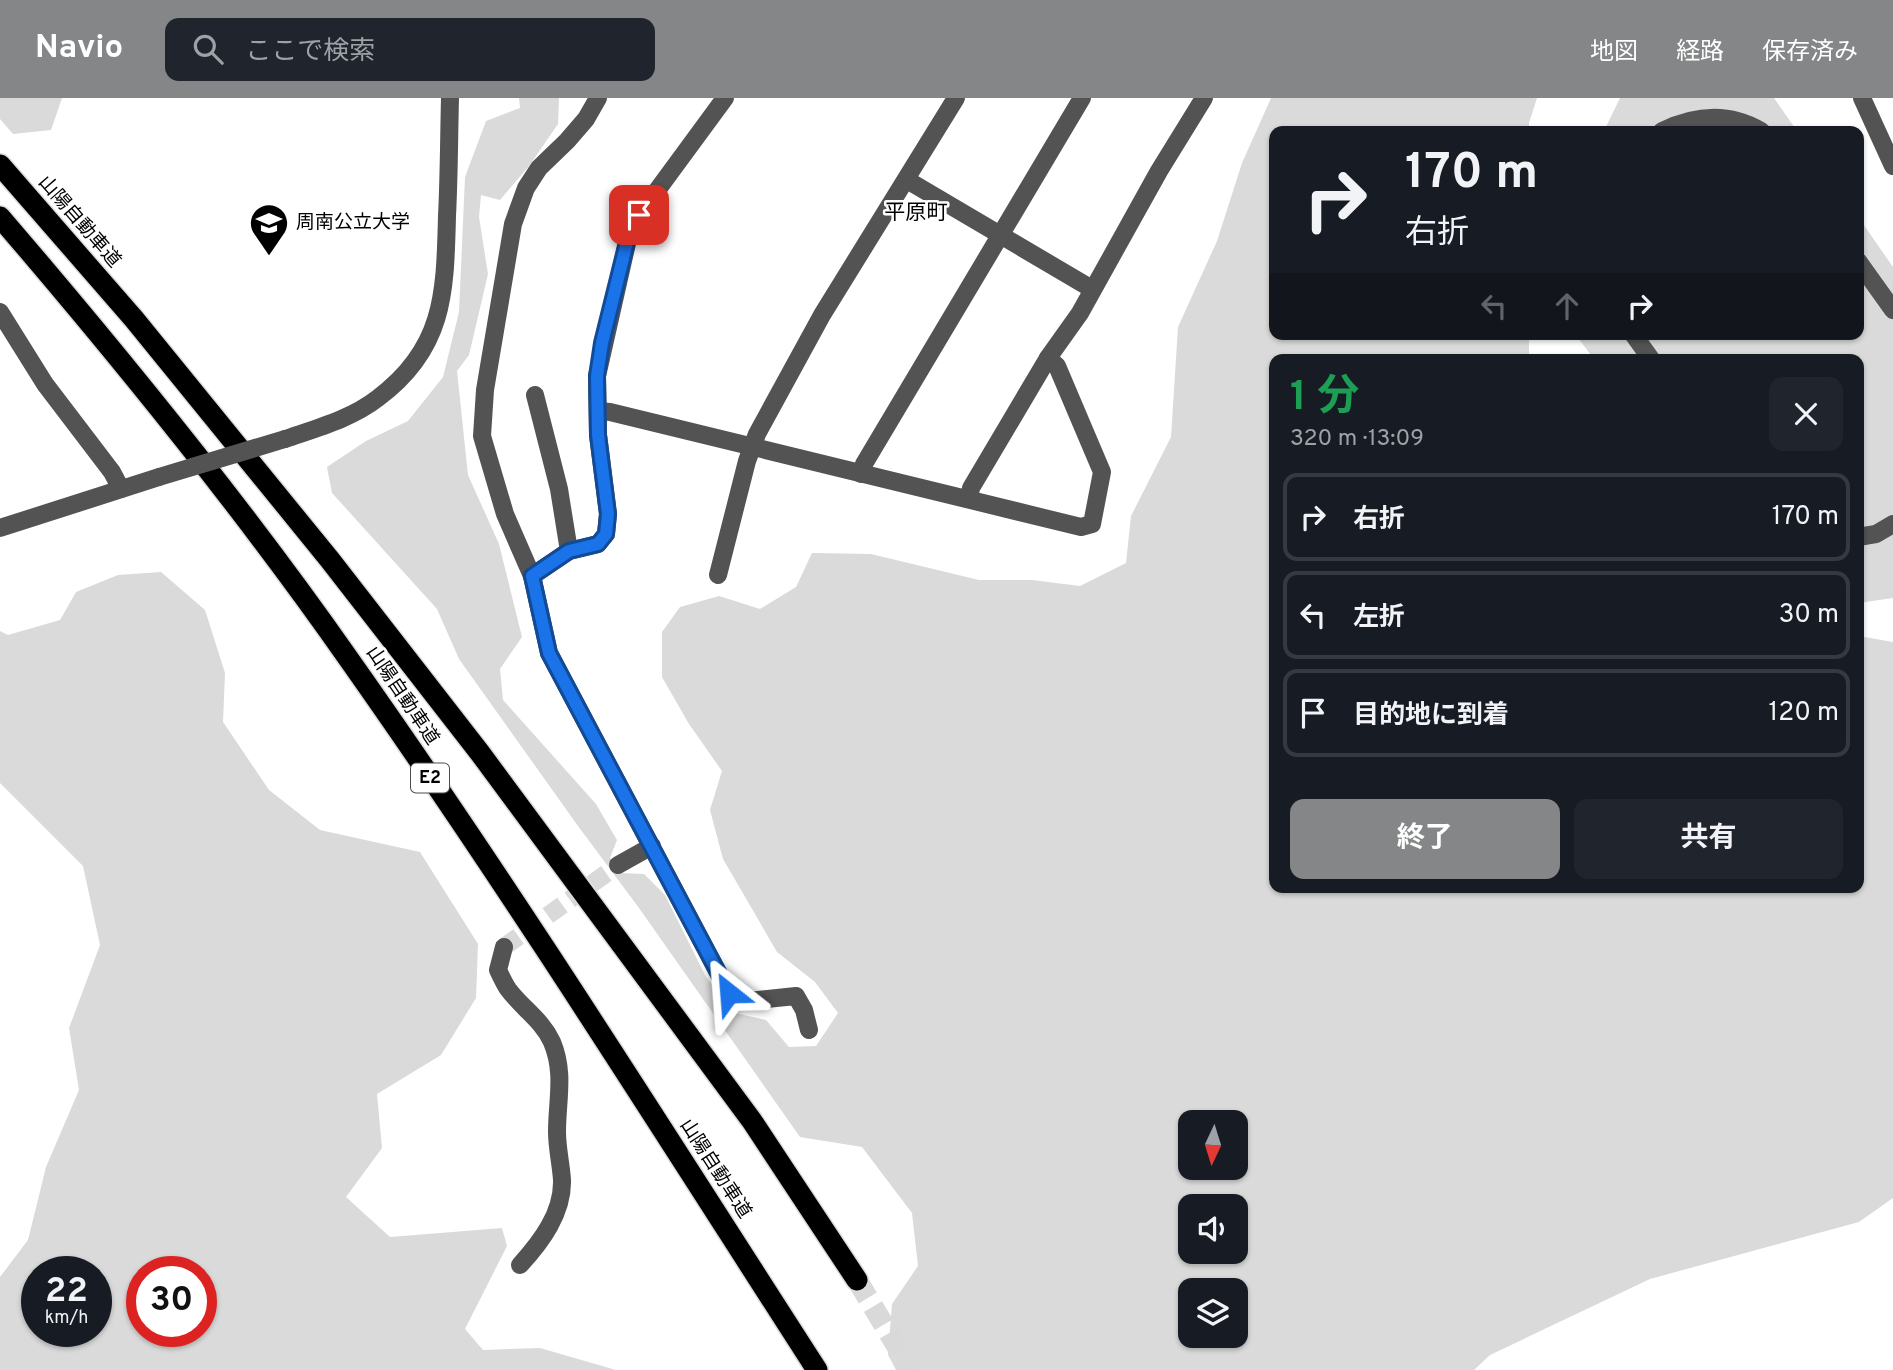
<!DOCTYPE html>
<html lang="ja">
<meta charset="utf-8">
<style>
:root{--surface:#171b24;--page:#20242c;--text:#f1f3f6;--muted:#9ea1a6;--line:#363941;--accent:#858687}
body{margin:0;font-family:Overpass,"Noto Sans JP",sans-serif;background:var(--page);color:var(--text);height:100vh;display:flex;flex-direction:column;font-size:26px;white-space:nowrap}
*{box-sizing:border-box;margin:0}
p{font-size:23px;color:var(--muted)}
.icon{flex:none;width:38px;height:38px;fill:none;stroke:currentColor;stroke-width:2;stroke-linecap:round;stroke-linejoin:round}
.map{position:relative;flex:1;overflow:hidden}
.panel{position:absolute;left:1269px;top:256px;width:595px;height:539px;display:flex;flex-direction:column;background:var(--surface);border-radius:14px;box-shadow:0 2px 5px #0004}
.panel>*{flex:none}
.guide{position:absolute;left:1269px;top:28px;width:595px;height:214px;border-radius:14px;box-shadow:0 2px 5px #0004;background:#171b24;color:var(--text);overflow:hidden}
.needle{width:46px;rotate:184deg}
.tools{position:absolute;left:1178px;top:1012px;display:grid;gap:14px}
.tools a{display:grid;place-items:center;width:70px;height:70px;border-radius:14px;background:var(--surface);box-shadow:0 2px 5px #0004;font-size:35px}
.speed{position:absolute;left:21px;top:1158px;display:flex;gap:14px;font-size:35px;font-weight:700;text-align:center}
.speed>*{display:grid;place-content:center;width:91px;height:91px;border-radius:50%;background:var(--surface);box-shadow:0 2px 5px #0004;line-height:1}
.speed small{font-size:18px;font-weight:400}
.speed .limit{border:10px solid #d22;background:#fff;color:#111}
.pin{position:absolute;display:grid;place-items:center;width:60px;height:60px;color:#fff;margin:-30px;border-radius:14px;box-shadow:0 4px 10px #0006}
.me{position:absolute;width:77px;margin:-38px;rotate:332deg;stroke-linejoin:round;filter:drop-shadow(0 0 5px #0008)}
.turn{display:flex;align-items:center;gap:24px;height:147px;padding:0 21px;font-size:32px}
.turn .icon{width:91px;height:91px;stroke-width:2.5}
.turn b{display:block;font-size:49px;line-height:60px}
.lanes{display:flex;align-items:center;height:66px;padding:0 21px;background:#0003;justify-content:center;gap:35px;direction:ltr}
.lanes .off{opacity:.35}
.round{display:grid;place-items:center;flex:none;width:74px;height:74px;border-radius:14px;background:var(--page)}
.headline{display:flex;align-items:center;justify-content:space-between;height:119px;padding:0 21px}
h1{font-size:42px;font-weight:700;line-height:52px;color:#1e9e55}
.button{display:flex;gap:14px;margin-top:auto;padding:14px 21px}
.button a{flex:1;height:80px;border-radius:14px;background:var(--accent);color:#fff;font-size:28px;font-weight:700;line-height:80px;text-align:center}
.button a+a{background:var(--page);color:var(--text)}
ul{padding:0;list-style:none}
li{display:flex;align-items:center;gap:21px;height:88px;margin:0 14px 10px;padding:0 7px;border:4px solid var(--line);border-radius:14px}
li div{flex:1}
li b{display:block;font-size:26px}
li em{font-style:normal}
header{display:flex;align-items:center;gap:42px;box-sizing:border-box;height:98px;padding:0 35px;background:var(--accent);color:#fff}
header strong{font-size:33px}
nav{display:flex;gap:38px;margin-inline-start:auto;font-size:24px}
.search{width:490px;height:63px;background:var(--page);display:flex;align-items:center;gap:18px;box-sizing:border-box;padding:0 24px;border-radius:14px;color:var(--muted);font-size:26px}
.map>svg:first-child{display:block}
</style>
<header>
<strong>Navio</strong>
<div class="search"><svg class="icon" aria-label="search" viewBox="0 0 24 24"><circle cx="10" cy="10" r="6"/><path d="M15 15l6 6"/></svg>ここで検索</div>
<nav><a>地図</a><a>経路</a><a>保存済み</a></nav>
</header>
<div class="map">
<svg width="1893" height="1272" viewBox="0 0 1893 1272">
<rect width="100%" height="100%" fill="#fff"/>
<g fill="#dadada" fill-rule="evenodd">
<polygon points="0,0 62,0 51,32 13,36 0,21"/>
<path d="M519 0H559L558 26 529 68 500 102 481 97 479 119 488 176 469 257 457 273 468 377 499 446 522 539 500 571 503 602 596 706 617 742 610 760 620 775 644 776 665 797 706 879 735 915 766 922 789 949 816 948 838 915 815 884 777 854 723 761 710 712 722 673 689 626 662 579V534L680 509 719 498 760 511 796 489 812 455 871 456 979 482H1032L1080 488 1126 465 1131 418 1171 339 1178 229 1217 143 1242 65 1271 0H1537L1529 25V33H1274V236H1529V261H1274V789H1858L1859 538 1893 544V1100L1859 1124 1650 1181 1490 1257 1474 1272H896L888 1257 892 1206 918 1168 912 1115 862 1049 800 1039 639 810 578 728 459 561 437 511 332 395 327 369 366 343 408 323 443 279 459 214 465 79 486 23 520 10ZM1190 1024H1236V1069H1190ZM1190 1108H1236V1153H1190ZM1190 1192H1236V1237H1190Z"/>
<polygon points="1620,0 1774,0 1797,33 1604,33"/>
<polygon points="1859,120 1893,169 1893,500 1859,505 1858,261 1594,261 1575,236 1858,236"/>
<path d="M161 474 205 512 225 575 223 624 269 692 320 732 420 754 478 846 476 900 441 957 377 996 382 1050 346 1099 390 1139 502 1130 507 1148 465 1231 483 1252 540 1250 616 1272H0V1179L28 1142 46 1069 79 992 69 930 100 847 83 768 0 685V533L8 537 60 522 76 494 118 477ZM96 1174V1234H37V1174ZM201 1174V1234H142V1174Z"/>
</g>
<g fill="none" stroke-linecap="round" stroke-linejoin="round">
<polyline stroke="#d9d9d9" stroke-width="18" stroke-dasharray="18 9" stroke-linecap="butt" points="504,849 618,767"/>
<polyline stroke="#d9d9d9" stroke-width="21" stroke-dasharray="21 10" stroke-linecap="butt" points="857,1182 911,1272"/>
<g stroke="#dbdbdb" stroke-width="24">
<g id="highway">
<polyline points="0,67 134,221 330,462 480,655 752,1023 857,1182"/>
<path d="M0 119C122 261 241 407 348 560 512 792 663 1033 817 1272"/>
</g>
</g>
<g stroke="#535353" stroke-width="18">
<polyline points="598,0 586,21 567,43 539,70 526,90 513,126 485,292 482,338 505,416 532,478 549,555 729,895 748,903 796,898 804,912 809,932"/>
<polyline points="1862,0 1893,68"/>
<path d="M1662 33C1695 17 1729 14 1761 33"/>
<polyline points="907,82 1092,191"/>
<polyline points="1858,163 1893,212"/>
<polyline points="0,214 45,286 112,374 121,391"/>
<polyline points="1633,236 1651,261"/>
<polyline points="535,297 559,391 569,453"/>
<polyline points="598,313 610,314 1081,429 1092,426 1102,374 1057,268 1048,260"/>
<path d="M285 341C317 330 351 321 378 300 445 250 445 194 447 118 449 79 449 39 450 0"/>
<polyline points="861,376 864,366 1082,0"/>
<polyline points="969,401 971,390 1048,260 1080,215 1159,73 1204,0"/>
<polyline points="0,430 159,379"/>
<polyline points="1858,439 1876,436 1893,426"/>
<polyline points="718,477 747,363 757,336 822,217 956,0"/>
<polyline points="532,478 569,453 598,446 606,436 608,416 598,337 597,278 630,132 639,117 725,0"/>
<polyline points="618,767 652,748"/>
<path d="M504 849 498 872C501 878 504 885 508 891 522 910 542 922 552 944 565 975 557 1002 557 1034 557 1050 561 1066 562 1082 563 1115 541 1144 520 1167"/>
</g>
<use href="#highway" stroke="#000" stroke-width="21"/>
<polyline stroke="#535353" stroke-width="18" points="159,379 285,341"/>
</g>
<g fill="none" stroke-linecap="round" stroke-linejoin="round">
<g stroke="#114b97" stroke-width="18">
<polyline id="route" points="639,117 630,132 602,245 597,278 598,337 608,416 606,436 598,446 569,453 532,478 549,555 729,895"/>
</g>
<use href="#route" stroke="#1a73e8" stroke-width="12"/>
</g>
<defs>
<g id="university-pin" transform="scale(2.0125)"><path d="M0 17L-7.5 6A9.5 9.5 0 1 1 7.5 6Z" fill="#000" stroke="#fff"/><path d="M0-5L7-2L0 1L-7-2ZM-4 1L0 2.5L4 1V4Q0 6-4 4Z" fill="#fff"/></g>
</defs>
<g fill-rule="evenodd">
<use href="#university-pin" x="269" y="125"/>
</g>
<g text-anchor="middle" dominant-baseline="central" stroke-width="5" stroke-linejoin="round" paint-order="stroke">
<rect fill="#fff" stroke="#4c4c4c" stroke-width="2" x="411" y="665.5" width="38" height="29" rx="5"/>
<g font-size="18" font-weight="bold" fill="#000">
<text x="430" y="680">E2</text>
</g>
<g font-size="19" fill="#000" stroke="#fff">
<text transform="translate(79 124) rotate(49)">山陽自動車道</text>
<text transform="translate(402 598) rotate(56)">山陽自動車道</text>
<text transform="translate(715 1071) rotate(57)">山陽自動車道</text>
</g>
<g font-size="19" fill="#000" stroke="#fff" text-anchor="start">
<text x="296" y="125">周南公立大学</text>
</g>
<g font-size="21" fill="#000" stroke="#fff">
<text x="916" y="115">平原町</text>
</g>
</g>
</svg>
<div class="tools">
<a><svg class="needle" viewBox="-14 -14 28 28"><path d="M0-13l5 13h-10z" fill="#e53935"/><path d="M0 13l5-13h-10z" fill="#9ea1a6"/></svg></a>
<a><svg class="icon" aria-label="sound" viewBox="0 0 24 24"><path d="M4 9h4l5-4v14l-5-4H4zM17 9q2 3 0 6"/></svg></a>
<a><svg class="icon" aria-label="layers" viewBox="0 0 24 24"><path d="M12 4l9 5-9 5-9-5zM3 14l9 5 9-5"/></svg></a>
</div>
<div class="speed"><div>22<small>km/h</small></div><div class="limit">30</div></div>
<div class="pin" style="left:639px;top:117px;background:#d93025"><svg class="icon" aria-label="arrive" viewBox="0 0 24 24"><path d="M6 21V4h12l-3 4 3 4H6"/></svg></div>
<svg class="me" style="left:729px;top:895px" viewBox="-20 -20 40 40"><path d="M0-17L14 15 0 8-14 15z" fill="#1a73e8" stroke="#fff" stroke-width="4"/></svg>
<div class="guide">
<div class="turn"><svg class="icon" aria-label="right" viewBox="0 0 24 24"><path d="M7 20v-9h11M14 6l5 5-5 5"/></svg><div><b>170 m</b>右折</div></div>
<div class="lanes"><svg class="icon off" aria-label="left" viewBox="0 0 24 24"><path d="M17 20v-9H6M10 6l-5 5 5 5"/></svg><svg class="icon off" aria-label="ahead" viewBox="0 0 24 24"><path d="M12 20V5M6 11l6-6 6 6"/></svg><svg class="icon" aria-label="right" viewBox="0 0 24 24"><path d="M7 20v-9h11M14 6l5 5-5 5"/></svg></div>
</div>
<section class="panel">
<div class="headline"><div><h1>1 分</h1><p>320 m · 13:09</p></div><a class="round"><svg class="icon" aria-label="close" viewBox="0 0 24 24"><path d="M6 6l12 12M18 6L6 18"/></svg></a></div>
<ul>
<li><svg class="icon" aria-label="right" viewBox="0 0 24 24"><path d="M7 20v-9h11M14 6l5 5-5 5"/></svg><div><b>右折</b></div><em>170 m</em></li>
<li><svg class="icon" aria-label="left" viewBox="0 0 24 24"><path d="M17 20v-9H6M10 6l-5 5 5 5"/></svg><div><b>左折</b></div><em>30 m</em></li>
<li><svg class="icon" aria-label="arrive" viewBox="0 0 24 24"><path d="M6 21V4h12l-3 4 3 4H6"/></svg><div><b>目的地に到着</b></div><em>120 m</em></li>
</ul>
<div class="button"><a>終了</a><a>共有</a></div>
</section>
</div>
